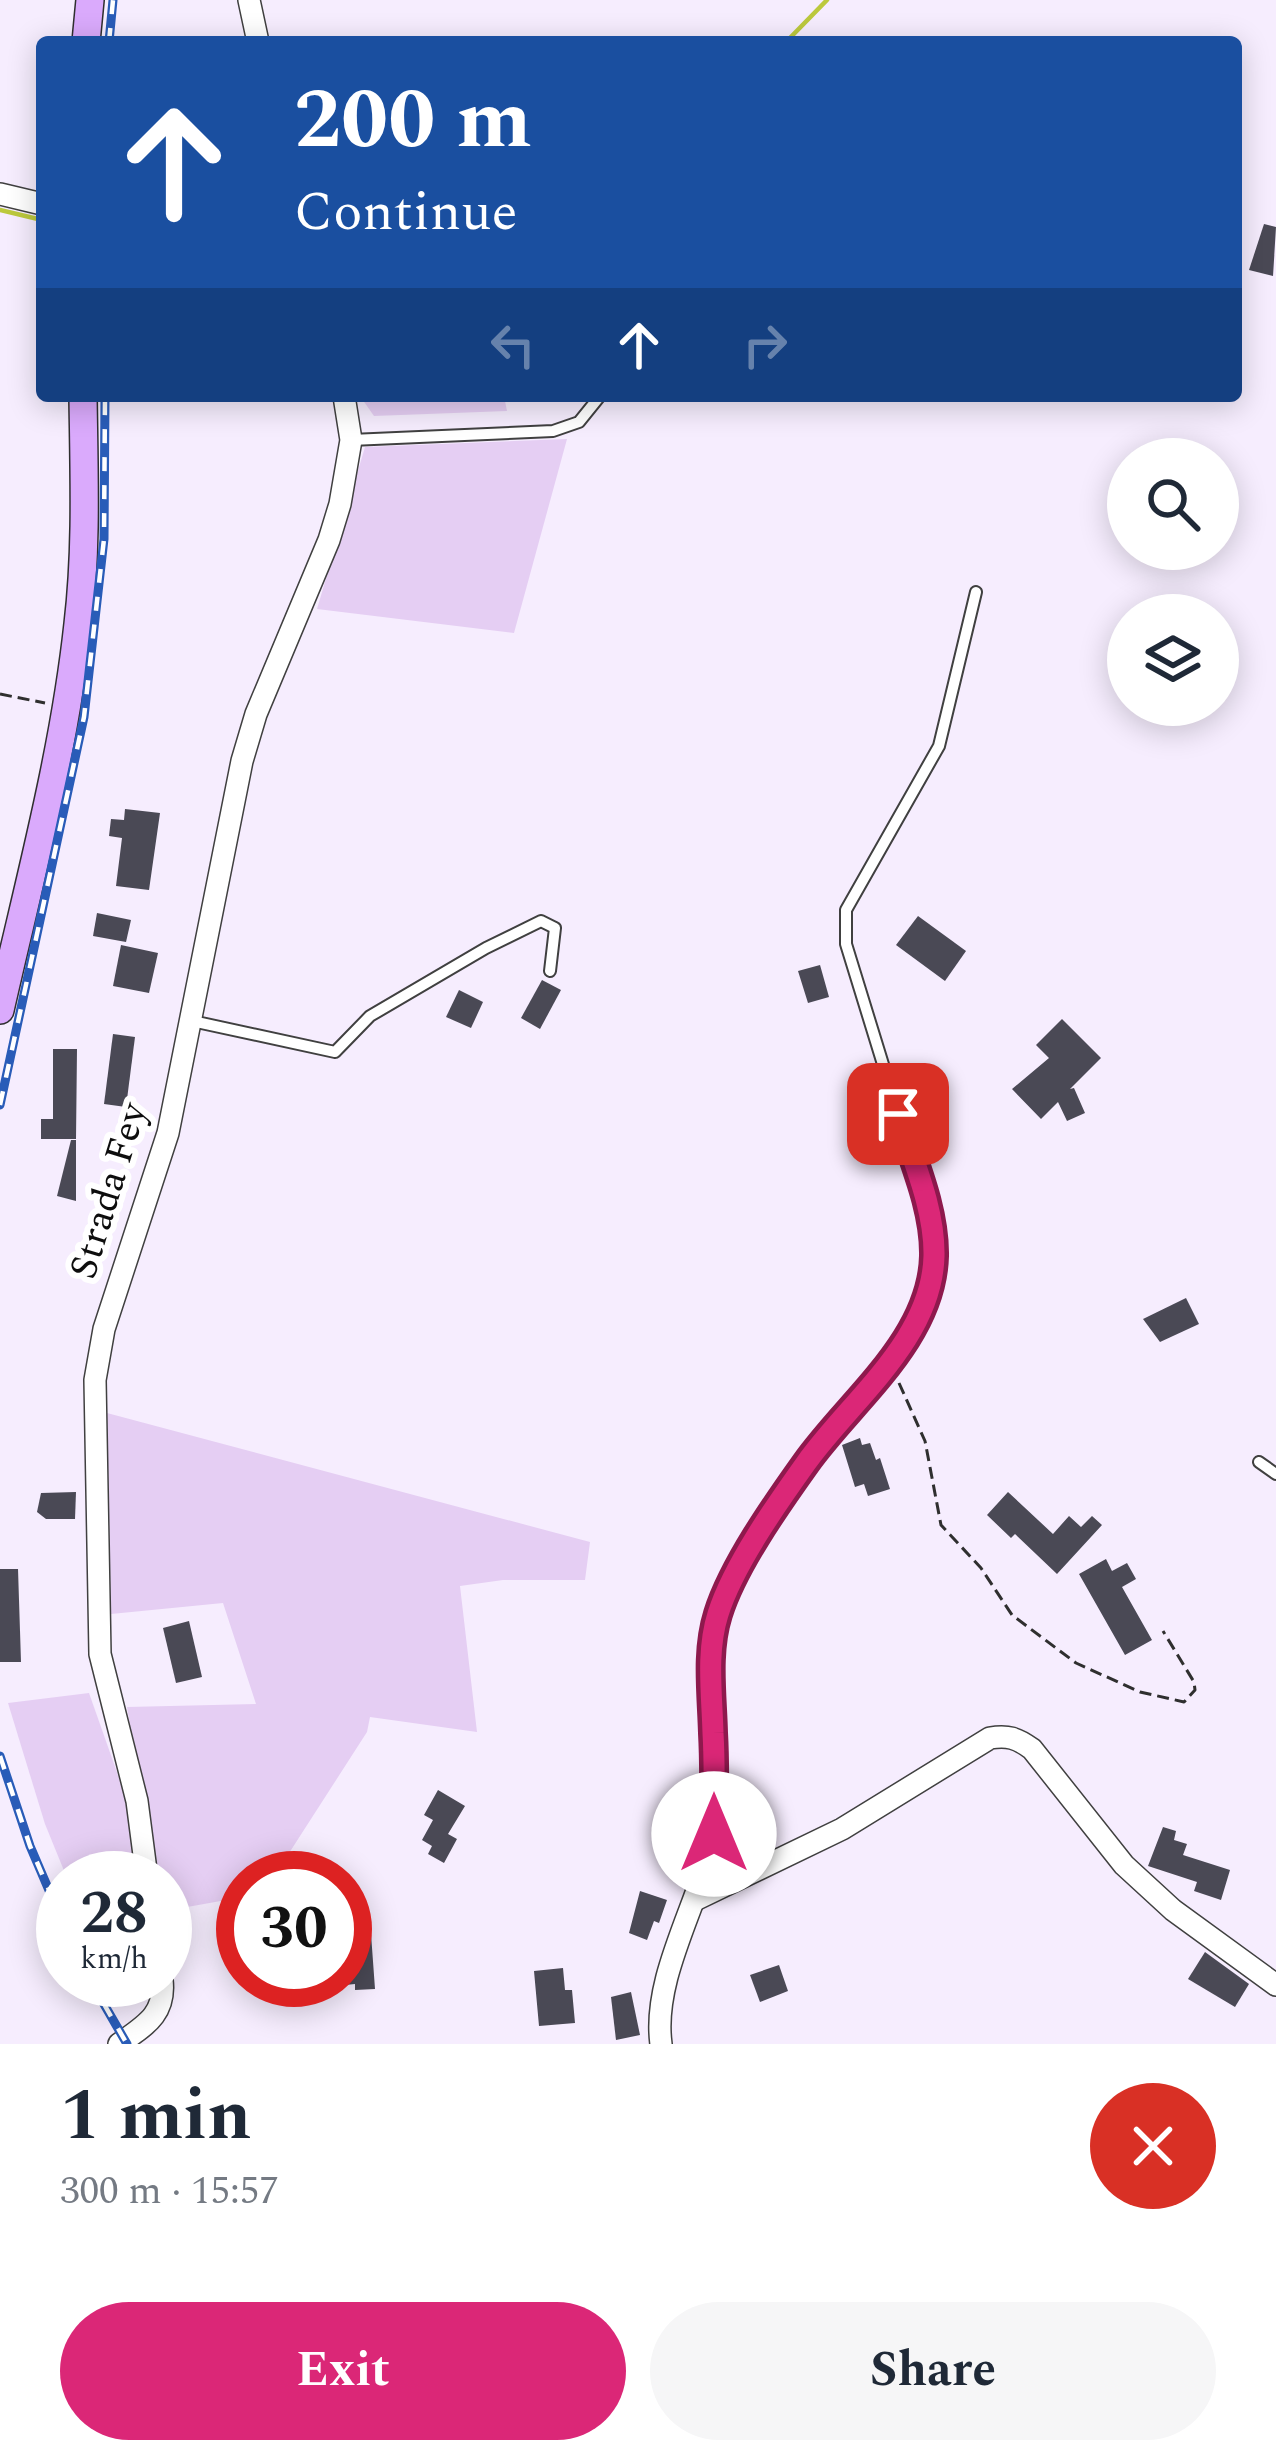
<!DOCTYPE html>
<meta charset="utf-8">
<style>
:root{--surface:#fff;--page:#f6f6f7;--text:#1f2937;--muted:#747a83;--accent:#db2777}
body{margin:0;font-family:Spectral,serif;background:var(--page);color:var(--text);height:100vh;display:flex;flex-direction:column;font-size:45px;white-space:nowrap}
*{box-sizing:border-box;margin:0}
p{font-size:39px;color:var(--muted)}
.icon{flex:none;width:66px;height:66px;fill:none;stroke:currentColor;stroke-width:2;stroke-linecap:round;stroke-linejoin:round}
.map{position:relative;height:2044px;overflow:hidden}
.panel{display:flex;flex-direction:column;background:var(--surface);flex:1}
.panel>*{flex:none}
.banner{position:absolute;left:36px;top:36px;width:1206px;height:366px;border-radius:12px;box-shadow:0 6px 30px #0003;background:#1a4fa0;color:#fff;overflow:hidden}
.buttons{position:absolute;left:1107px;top:438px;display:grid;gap:24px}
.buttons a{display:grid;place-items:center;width:132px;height:132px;border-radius:50%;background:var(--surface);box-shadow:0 6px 30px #0003;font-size:60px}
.speed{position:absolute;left:36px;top:1851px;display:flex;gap:24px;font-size:60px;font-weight:700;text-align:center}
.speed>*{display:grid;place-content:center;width:156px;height:156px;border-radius:50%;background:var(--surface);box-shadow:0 6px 30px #0003;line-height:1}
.speed small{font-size:30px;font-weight:400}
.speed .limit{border:18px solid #d22;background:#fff;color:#111}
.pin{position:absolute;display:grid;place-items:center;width:102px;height:102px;color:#fff;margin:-51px;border-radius:24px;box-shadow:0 6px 18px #0006}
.me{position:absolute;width:132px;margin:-66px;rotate:0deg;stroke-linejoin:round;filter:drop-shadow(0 0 9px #0008)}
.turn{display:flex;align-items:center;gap:42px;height:252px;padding:0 60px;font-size:54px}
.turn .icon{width:156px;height:156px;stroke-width:2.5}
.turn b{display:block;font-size:84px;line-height:102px}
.lanes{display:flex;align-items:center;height:114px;padding:0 60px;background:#0003;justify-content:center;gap:60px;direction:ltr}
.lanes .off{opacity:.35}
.round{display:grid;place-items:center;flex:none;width:126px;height:126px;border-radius:63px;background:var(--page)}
.summary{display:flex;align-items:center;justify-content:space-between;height:204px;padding:0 60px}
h1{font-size:72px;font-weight:700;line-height:90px}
.action{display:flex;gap:24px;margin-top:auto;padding:24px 60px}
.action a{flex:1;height:138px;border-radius:72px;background:var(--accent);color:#fff;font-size:48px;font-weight:700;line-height:138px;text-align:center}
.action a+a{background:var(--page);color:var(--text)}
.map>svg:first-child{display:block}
</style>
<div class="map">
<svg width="1276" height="2044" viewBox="0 0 1276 2044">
<rect width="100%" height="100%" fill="#f6edfe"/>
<g fill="#e5cef3">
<polygon points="360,396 504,396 507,411 374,416"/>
<polygon points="567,439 514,633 317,609 365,447"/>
<polygon points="107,1413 590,1542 585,1580 503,1580 460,1586 477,1732 370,1717 367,1732 273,1878 243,1878 243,1897 165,1911 165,1878 155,1878 127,1707 256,1704 223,1603 111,1614"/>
<polygon points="89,1693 131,1812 139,1878 67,1878 45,1824 8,1703"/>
</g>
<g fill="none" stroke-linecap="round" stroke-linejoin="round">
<g stroke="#bcc93d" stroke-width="4.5">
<polyline points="786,42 827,0"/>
<polyline points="0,210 42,220"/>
</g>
</g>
<g fill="#4a4955">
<polygon points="1264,224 1276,227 1273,276 1249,270"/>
<polygon points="125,809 160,813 149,890 116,886 122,838 109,836 111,819 124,820"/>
<polygon points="97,913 131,920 126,942 93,936"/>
<polygon points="918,916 966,951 945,981 896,945"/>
<polygon points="121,945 158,953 149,993 113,986"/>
<polygon points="820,965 829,997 808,1003 798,971"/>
<polygon points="542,980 561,990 540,1029 521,1018"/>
<polygon points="459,990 483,1002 471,1028 446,1017"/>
<polygon points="1062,1019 1101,1058 1070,1089 1074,1088 1085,1113 1067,1121 1058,1102 1041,1119 1012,1089 1049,1058 1036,1045"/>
<polygon points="113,1034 135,1037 126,1107 104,1104"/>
<polygon points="53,1049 77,1049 76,1139 41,1139 41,1119 53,1119"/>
<polygon points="71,1140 76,1140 76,1201 57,1196"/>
<polygon points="1186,1298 1199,1324 1160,1342 1143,1319"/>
<polygon points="860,1438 862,1445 870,1443 876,1460 880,1458 890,1489 868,1496 864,1484 855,1487 842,1445"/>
<polygon points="76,1492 75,1519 46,1519 37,1512 41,1493"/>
<polygon points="1008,1492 1053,1534 1069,1516 1081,1527 1092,1516 1102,1525 1057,1574 1015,1534 1011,1538 987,1515"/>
<polygon points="1106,1559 1112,1571 1127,1563 1136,1579 1122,1587 1152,1640 1125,1655 1079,1574"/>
<polygon points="0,1569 18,1569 21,1662 0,1662"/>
<polygon points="189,1621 202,1677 176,1683 163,1628"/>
<polygon points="438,1790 465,1806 448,1834 457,1839 444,1863 428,1854 432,1846 422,1840 433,1820 424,1815"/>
<polygon points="1163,1827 1176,1831 1174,1840 1187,1844 1183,1855 1230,1870 1221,1900 1194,1891 1197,1882 1148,1866"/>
<polygon points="640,1891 667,1900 659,1923 654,1921 647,1940 629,1933"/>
<polygon points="349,1919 370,1920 375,1989 355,1990 355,1984 345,1985"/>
<polygon points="1205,1952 1249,1984 1235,2007 1188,1979"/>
<polygon points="779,1965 788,1991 760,2002 750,1975"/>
<polygon points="563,1968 565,1990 572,1990 575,2023 539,2026 534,1971"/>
<polygon points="631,1992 640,2035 616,2040 611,1997"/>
</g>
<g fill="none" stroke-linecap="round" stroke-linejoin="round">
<g stroke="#404040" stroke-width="14">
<g id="lane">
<polyline points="351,440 553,431 579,422 600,396"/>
<polyline points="192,1021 335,1052 370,1016 486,948 541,921 555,928 550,971"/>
<polyline points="892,1362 922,1304 934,1255 925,1201 846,944 846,910 939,746 976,592"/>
<polyline points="1259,1462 1276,1474"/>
</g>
</g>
<g stroke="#404040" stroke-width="24">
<g id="street">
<polyline points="249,0 258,42"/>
<polyline points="0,194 42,204"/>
<polyline points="147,1878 137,1801 100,1654 95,1380 104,1329 168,1133 242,761 256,714 329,540 340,504 351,440 344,396"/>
<path d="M697 1899 842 1829 990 1738C1008 1735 1017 1738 1032 1749L1124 1865 1173 1910 1276 1985"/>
<path d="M119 2044C144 2026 166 2015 162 1980"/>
<path d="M661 2044C652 1978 698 1905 713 1840 726 1781 706 1716 711 1656 719 1557 828 1436 892 1362"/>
</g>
</g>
<g stroke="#2f2f2f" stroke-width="30">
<g id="secondary">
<polyline points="86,42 90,0"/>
<path d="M0 1010C29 882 64 754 78 624 87 549 84 472 83 396"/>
</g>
</g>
<g stroke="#2f2f2f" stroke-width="3" stroke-dasharray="12 6" stroke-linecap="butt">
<polyline points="0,694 45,703"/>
<polyline points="899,1383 925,1441 941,1525 981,1568 1012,1615 1076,1663 1140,1692 1184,1702 1195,1690 1194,1682 1163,1631"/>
</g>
<use href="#lane" stroke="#fff" stroke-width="10"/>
<use href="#street" stroke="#fff" stroke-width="21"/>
<use href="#secondary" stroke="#daaafc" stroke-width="27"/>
<g stroke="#295cb8" stroke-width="9">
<g id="rail">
<polyline points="109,42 113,0"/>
<polyline points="0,1105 84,717 104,539 105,396"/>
<polyline points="0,1756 30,1846 63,1923"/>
<polyline points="90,1980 127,2044"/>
</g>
</g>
<use href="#rail" stroke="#fff" stroke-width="4.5" stroke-dasharray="14" stroke-linecap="butt"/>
</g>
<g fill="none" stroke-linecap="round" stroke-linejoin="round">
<g stroke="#8e194d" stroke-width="30">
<path id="route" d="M714 1834C714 1801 715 1767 713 1733 712 1694 706 1652 718 1614 733 1566 776 1505 806 1463 850 1401 932 1340 934 1256 935 1208 912 1158 898 1114"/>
</g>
<use href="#route" stroke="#db2777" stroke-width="21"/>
</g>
<g text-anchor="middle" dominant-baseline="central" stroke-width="12" stroke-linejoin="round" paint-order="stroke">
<g font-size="39" fill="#0d0d0d" stroke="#fff">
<text transform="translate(109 1191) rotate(-73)">Strada Fey</text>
</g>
</g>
</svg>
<div class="buttons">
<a><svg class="icon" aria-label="search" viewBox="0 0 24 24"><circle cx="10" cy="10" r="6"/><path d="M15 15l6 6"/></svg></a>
<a><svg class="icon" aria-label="layers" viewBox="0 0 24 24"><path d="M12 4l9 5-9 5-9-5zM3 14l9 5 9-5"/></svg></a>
</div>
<div class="speed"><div>28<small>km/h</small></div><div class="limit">30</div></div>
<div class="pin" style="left:898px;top:1114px;background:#d93025"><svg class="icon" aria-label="arrive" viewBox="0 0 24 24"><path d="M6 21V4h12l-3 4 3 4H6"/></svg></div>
<svg class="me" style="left:714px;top:1834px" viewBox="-20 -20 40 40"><circle r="19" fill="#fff"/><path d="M0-13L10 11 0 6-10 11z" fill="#db2777"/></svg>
<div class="banner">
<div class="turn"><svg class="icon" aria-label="ahead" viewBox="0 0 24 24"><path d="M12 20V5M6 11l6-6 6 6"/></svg><div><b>200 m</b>Continue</div></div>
<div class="lanes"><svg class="icon off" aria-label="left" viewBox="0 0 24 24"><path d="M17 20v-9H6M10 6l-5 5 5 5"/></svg><svg class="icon" aria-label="ahead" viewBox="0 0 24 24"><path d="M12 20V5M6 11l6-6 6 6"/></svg><svg class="icon off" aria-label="right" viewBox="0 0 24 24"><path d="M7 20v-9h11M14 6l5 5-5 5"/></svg></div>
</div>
</div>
<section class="panel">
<div class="summary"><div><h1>1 min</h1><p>300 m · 15:57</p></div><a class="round" style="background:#d93025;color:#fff"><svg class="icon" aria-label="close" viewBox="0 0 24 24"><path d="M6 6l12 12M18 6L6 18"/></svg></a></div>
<div class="action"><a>Exit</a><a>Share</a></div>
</section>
